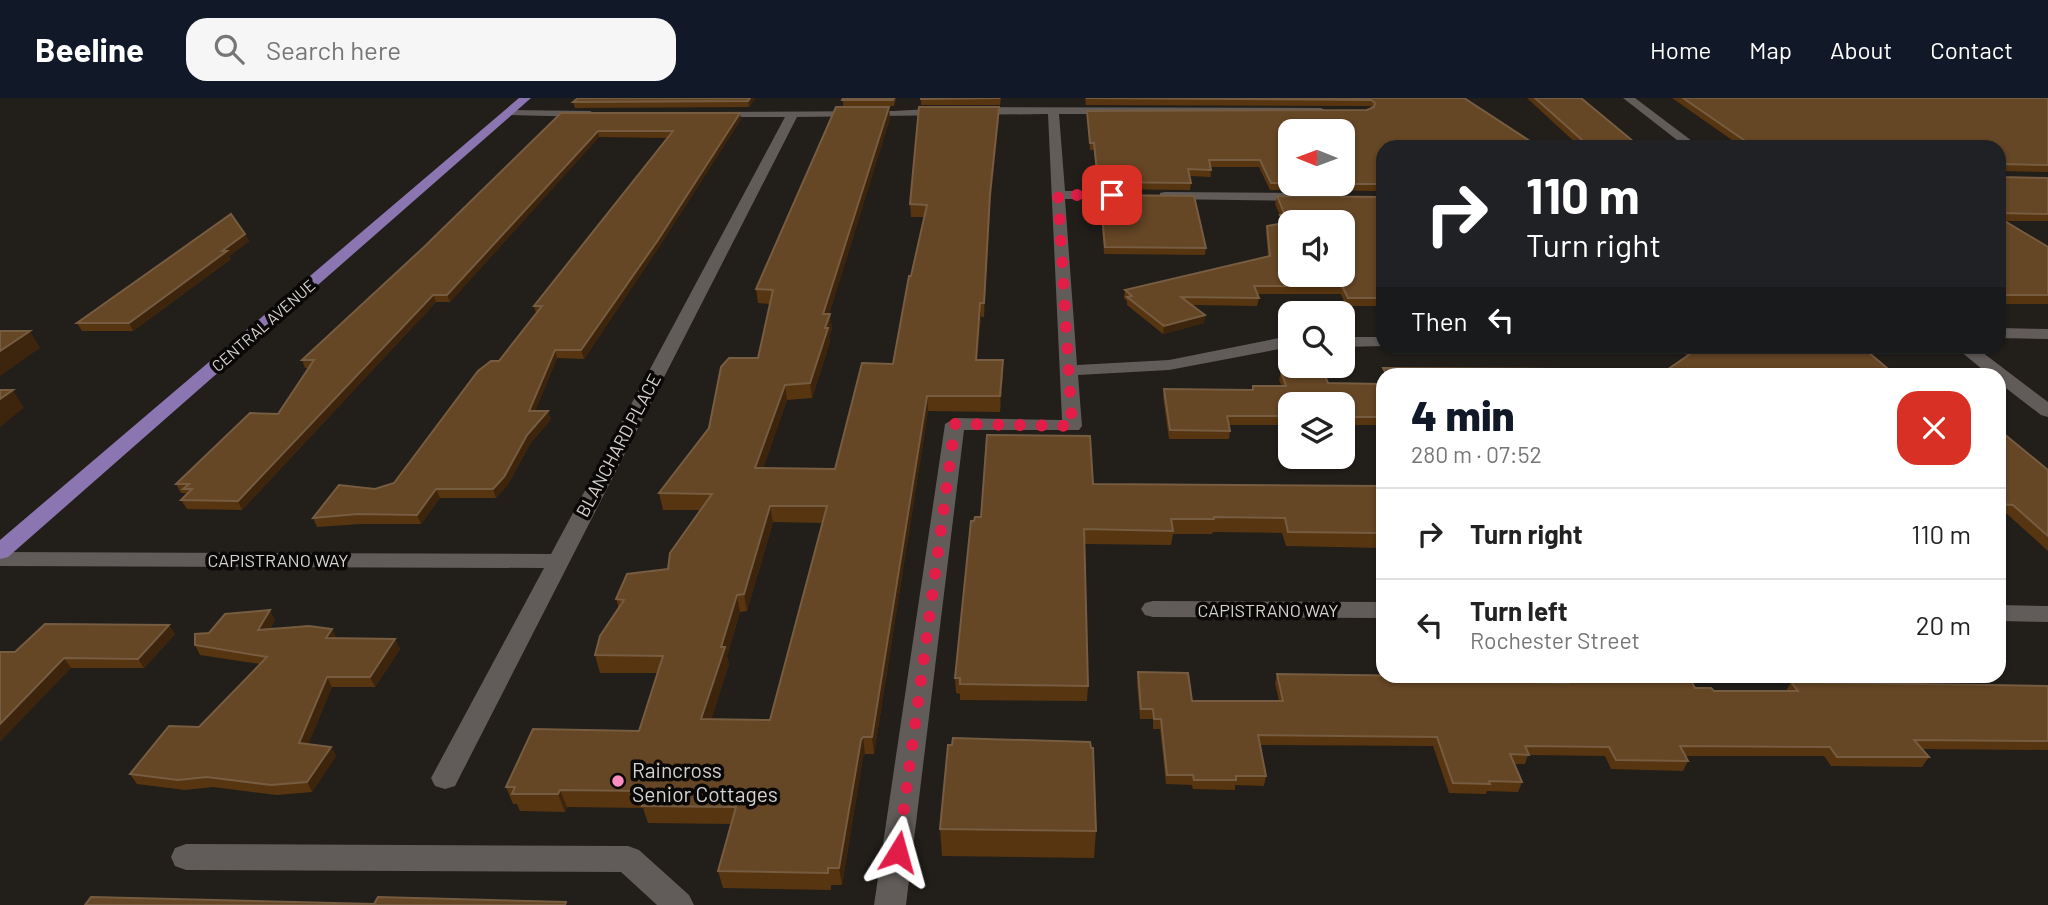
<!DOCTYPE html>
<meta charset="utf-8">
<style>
:root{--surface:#fff;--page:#f6f6f6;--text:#222;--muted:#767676;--line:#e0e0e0;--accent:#111827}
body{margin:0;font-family:Barlow,sans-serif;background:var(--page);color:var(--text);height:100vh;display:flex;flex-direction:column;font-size:26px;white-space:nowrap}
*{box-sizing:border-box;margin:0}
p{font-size:23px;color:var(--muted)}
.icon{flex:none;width:38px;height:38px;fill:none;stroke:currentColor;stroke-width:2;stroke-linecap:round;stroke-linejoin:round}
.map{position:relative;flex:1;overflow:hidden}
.drawer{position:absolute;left:1376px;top:270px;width:630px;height:315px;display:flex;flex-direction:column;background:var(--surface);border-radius:21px;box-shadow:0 2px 5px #0004}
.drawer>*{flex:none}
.banner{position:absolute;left:1376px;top:42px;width:630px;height:214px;border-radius:21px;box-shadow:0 2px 5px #0004;background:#202124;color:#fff;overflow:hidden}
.needle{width:46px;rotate:271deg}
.controls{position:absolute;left:1278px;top:21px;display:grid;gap:14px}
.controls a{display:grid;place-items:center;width:77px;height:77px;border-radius:14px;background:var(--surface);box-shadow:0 2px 5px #0004;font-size:35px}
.pin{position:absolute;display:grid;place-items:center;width:60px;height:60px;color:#fff;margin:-30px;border-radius:14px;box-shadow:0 4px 10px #0006}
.me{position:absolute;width:77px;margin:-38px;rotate:8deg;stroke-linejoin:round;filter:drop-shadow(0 0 5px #0008)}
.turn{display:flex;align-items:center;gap:24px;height:147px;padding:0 35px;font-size:32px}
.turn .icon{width:91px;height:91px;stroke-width:2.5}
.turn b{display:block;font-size:49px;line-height:60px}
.then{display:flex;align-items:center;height:66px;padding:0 35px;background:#0003;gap:14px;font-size:26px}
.round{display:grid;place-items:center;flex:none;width:74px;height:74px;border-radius:21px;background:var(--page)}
.overview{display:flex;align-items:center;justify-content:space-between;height:119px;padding:0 35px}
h1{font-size:42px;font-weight:800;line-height:52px;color:var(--accent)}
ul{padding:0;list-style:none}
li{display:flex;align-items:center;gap:21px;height:91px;padding:0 35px;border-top:2px solid var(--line)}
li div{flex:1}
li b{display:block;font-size:26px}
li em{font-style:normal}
header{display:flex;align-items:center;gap:42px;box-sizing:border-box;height:98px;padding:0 35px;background:var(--accent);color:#fff}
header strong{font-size:33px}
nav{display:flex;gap:38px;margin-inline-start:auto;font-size:24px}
.search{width:490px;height:63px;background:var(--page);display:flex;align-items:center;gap:18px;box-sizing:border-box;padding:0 24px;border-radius:21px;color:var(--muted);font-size:26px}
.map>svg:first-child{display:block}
</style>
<header>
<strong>Beeline</strong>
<div class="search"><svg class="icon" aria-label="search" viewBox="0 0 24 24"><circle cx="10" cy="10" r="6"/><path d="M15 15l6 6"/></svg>Search here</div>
<nav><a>Home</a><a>Map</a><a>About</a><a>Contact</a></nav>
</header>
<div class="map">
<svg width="2048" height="807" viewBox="0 0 2048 807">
<rect width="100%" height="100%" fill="#221e1a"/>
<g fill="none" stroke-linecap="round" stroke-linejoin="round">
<g fill="#615c59" fill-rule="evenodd">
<polygon points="1623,0 1635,0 1700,49 1686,49"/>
<polygon points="967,9 1321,10 1327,13 1321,16 1059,16 1065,93 1126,93 1133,97 1126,101 1065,101 1077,267 1169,262 1279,240 1290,239 1290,249 1169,272 1078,277 1082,328 1079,332 964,332 906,807 874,807 945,326 955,320 1062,322 1048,16 797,19 455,688 445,691 435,688 431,680 544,470 0,468 0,454 551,456 785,19 713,19 707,16 709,14 893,13"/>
<polygon points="508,12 590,13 596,16 590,19 504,17 504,13"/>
<polygon points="1165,94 1305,95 1312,99 1305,103 1160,101 1160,95"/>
<polygon points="1998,230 2048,231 2048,241 1998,240"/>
<polygon points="1342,239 1382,239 1384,248 1342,249"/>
<polygon points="1954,248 1974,248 2048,304 2048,319 2041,317 1998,284 1998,276 1988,276"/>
<polygon points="1153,503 1382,504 1382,520 1153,519 1145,517 1141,511 1145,505"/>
<polygon points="1998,507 2048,508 2048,524 1998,523"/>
<polygon points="186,746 628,748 639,752 689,797 694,807 657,807 621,774 186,772 175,768 171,759 175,750"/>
</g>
<polygon fill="#8c76b2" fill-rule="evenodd" points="519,0 531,0 8,459 0,461 0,442"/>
</g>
<g fill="#573510" fill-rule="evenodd">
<polygon points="755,0 749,9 575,10 573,4"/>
<polygon points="843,0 896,0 894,8 843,8"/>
<polygon points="1001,0 1000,7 921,7 921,1"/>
<polygon points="1085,0 1464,0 1382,49 1382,95 1382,93 1270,92 1259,69 1210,69 1211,79 1190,78 1191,85 1190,92 1098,91 1094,52 1090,52 1087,13 1367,12 1372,10 1370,8 1086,7"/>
<polygon points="1527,0 1581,0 1640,49 1580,49"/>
<polygon points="1672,0 2048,0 2048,74 2000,73 2000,79 2048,80 2048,123 2006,123 2048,149 2048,206 1998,206 1998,49 1742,49"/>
<polygon points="561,15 741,21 659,149 584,261 557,260 535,313 551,321 530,346 507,388 496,400 440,400 421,426 361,426 317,429 313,420 375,391 394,385 499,263 536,215 534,208 668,40 599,39 450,204 436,204 242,412 187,411 181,402 187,397 185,395 181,395 176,386 278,316 308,270 305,270 302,262 424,149"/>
<path d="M890 20 829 216 832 230 829 239 830 244 812 300 787 302 763 370 835 371 893 266 924 119H911L910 106 999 20 990 109 984 219H981L977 262 1003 277 1000 314 928 313 874 656H865L863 659 842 787H831V792L723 790 718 773 731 726 648 725 643 710 567 709 565 714 520 713 517 706H513L506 689 639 633 657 575H600L595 557 619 510 616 501 668 471 700 412H663L659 395 709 330 758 260 770 206 758 205 756 191ZM773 424 823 425 770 622 711 621 729 566 727 558 740 514 747 513Z"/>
<polygon points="1100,97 1206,150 1205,157 1104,156"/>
<polygon points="1277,98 1382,99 1382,208 1346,208 1341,196 1257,196 1259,200 1257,208 1192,207 1205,217 1204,225 1163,236 1127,207 1127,203 1124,200 1125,192 1268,158 1266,135 1267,128 1280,126 1280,117 1275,106"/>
<polygon points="245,136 249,143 229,158 231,161 133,233 82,233 77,225"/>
<polygon points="1680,248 1861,248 1687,259"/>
<polygon points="1281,273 1328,285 1382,286 1382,327 1342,327 1342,306 1290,306 1290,327 1229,327 1230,333 1229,341 1169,341 1163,299 1164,291 1252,291 1253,288 1282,288 1279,282"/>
<polygon points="1998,331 2048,372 2048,453 2007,416 1998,416"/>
<polygon points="1093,386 1382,388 1382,450 1286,448 1282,435 1213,434 1212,436 1173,436 1171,447 1085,446 1088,588 1087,603 960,602 960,596 956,595 955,580 974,423 981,419"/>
<polygon points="275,522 270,531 337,540 395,541 400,551 375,589 332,589 308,646 331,649 336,658 312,694 277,697 213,689 185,692 137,686 130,676 199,629 260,566 200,557 195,547 209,535"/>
<polygon points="169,527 175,536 144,570 71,570 15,554"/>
<polygon points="1138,574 1192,603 1279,603 1275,585 1277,576 1565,585 1566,581 1695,590 1714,593 1786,593 1791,584 2048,588 2048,652 1922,651 1929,659 1922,669 1831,668 1824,658 1685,658 1688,663 1683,673 1611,671 1605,658 1528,657 1525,666 1514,666 1522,684 1518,694 1487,693 1486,696 1449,695 1433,648 1260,647 1266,678 1264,688 1235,687 1235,692 1193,691 1192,687 1166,686 1160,631 1153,631 1153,621 1140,621 1137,584"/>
<polygon points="940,731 1096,733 1094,760 942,758"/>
</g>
<g fill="#3c250c">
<polygon points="750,0 755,0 749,9 748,3"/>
<polygon points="889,9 890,20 825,230 823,216"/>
<polygon points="999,9 999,20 990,109 984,219 984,205 990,96"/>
<polygon points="740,15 741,21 659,149 584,261 581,252"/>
<polygon points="598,33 599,39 450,204 447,197"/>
<polygon points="245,136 249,143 229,158 231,161 133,233 129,225"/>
<polygon points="433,197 436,204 242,412 238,403"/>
<polygon points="980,205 981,219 976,277 976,262"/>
<polygon points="830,216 832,230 829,239 830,244 812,300 810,285"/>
<polygon points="1205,217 1204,225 1163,236 1164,228"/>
<polygon points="30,233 40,250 0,278 0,253"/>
<polygon points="555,252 557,260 532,321 529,313"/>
<polygon points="1003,262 1003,277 1000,314 1000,298"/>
<polygon points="785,287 787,302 758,386 755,370"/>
<polygon points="13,292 24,310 0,329 0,301"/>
<polygon points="927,298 928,313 874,656 872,639"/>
<polygon points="548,313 551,321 530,346 507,388 496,400 493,391 527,337"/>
<polygon points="436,391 440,400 421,426 417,417"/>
<polygon points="770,408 773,424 747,513 744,496"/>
<polygon points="737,497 740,514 727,558 729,566 706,639 701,621 721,549"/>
<polygon points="270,512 275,522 263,541 258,532"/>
<polygon points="169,527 175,536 144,570 138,561"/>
<polygon points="332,531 337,540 326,540"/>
<polygon points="395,541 400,551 375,589 370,579"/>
<polygon points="64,560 71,570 0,644 0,626"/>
<polygon points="327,579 332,589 305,655 299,645"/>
<polygon points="863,639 865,656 863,659 842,787 839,770 861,642"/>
<polygon points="331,649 336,658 312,694 307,684"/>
<polygon points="560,692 567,709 565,714 558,696"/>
</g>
<g fill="#654625" stroke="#765c40" stroke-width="2" fill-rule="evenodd">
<polygon points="578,0 750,0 748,3 573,4"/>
<polygon points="843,0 894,0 893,2 842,2"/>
<polygon points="921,0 1000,0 921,1"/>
<polygon points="1086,0 1464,0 1539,49 1382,49 1382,86 1321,86 1342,86 1342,33 1290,33 1290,85 1271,85 1260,62 1209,62 1211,72 1188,71 1191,85 1098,84 1094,45 1090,45 1087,13 1367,12 1374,9 1375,5 1371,2"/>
<polygon points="1535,0 1581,0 1640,49 1590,49"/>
<polygon points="1683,0 2048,0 2048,67 2002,66 1999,69 2000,79 2048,80 2048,116 1998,115 1998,49 1754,49"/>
<path d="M836 9H889L823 216H830L825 230H828L810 285 785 287 755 370 835 371 862 265 893 266 909 178H911L927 107 910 106 919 9H999L990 96 984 205H980L976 262H1003L1000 298H927L872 639H863L861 642 839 770H828V775L718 773 736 709 642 708 645 700H641L644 693 560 692 558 696H512L515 689H506L533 631 639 633 663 558 595 557 600 538 624 502 616 501 627 476 668 471 670 455 712 396 659 395 709 330 721 269 729 260H758L773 192 756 191ZM770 408H827L770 622 701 621 725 549H721L737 497 744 496Z"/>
<polygon points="561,15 740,15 658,142 581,252 555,252 529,313 548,313 527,337 504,379 493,391 436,391 417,417 357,416 313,420 339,387 375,391 394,385 478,273 491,263 499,263 542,208 534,208 673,33 598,33 447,197 433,197 238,403 181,402 192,391 183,391 189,386 176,386 250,315 278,316 314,262 302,262 424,149"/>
<polygon points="1100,97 1194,98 1206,150 1105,149"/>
<path d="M1277 98 1382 99V200H1348L1342 188H1254L1259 200 1181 199 1205 217 1164 228 1127 199 1132 198 1125 192 1270 158 1267 128 1284 125 1280 117H1285ZM1290 124H1342V177H1290Z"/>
<polygon points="231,116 245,136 222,153 227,153 129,225 77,225"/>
<polygon points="1998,119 2048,149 2048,197 1998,197"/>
<polygon points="0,233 30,233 0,253"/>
<polygon points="1689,248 1861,248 1894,276 1661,276 1693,254"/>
<polygon points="1383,270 1559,271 1562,275 1573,276 1386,276"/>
<polygon points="1281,273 1323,273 1328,285 1382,286 1382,319 1342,319 1342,306 1290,306 1290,318 1227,318 1230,333 1170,332 1164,291 1253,292 1253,288 1286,288"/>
<polygon points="0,292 13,292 0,301"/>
<polygon points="1998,331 2048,372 2048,438 2013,407 1998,406"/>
<polygon points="987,337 1090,338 1093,386 1382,388 1382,435 1288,434 1285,420 1214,419 1214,421 1171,421 1173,433 1084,431 1088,588 960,586 960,580 955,580 971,423 974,423 975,419 981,419"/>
<polygon points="270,512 258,532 309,528 332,531 326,540 395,541 370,579 327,579 299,645 331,649 307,684 271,687 207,679 178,682 130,676 169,628 199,629 267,559 195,547 195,536 209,535 225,516"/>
<polygon points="45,526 169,527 138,561 64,560 0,626 0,554 15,554"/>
<polygon points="1138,574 1188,575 1192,603 1283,603 1277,576 1495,579 1497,583 1568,585 1566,581 1690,581 1695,590 1711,590 1714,593 1798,593 1791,584 2048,588 2048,643 1914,642 1929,659 1837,659 1830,649 1680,648 1688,663 1616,662 1609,649 1525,648 1529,657 1510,656 1522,684 1489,683 1490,686 1453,685 1437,639 1258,637 1266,678 1236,678 1236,682 1194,682 1193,677 1167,677 1161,621 1154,621 1153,611 1141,611"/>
<polygon points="953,640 1090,644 1091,650 1093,650 1096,733 940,731 948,647 952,647"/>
<polygon points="91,799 374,806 378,799 566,804 565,807 85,807"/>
</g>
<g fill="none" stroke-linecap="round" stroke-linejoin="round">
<polyline stroke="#e11d48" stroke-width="12" stroke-dasharray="0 21.6" points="898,754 955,326 1072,328 1058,97 1112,97"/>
</g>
<circle fill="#fd8ebe" stroke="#0a0807" stroke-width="2.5" cx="618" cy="683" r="7"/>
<g text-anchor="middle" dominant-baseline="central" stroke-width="7" stroke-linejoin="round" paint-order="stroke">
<g font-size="16" fill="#d5d2d0" stroke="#0a0807">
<text transform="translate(263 227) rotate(-41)">CENTRAL AVENUE</text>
</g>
<g font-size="18" fill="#d5d2d0" stroke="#0a0807">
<text transform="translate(618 347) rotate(-62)">BLANCHARD PLACE</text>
<text x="278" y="462">CAPISTRANO WAY</text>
<text x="1268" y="512">CAPISTRANO WAY</text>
</g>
<g font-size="21" fill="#d5d2d0" stroke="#0a0807" text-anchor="start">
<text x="632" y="671">Raincross<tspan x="632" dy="24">Senior Cottages</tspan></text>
</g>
</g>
</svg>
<div class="controls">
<a><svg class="needle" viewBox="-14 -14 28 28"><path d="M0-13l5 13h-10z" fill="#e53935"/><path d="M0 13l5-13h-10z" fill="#767676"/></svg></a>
<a><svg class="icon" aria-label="sound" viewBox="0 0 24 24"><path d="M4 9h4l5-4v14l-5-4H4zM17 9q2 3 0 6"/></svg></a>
<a><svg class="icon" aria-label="search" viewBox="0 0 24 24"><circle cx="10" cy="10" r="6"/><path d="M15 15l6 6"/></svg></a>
<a><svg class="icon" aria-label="layers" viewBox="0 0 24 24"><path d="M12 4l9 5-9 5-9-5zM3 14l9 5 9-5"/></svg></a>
</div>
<div class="pin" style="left:1112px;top:97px;background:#d93025"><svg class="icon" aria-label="arrive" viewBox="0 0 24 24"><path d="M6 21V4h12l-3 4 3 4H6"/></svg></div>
<svg class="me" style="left:898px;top:754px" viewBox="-20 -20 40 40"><path d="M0-17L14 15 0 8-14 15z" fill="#e11d48" stroke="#fff" stroke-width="4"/></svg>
<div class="banner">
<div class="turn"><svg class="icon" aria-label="right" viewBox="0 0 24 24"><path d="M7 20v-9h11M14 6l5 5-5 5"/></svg><div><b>110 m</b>Turn right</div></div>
<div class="then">Then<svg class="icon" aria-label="left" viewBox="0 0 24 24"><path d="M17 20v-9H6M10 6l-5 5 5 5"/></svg></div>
</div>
<section class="drawer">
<div class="overview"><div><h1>4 min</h1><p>280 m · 07:52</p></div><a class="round" style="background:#d93025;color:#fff"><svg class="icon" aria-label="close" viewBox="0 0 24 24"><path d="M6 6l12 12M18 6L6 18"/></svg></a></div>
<ul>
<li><svg class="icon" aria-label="right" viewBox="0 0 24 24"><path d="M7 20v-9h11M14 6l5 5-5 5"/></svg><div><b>Turn right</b></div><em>110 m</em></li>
<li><svg class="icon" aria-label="left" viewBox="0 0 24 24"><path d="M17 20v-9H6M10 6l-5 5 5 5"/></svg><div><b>Turn left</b><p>Rochester Street</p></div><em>20 m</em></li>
</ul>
</section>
</div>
